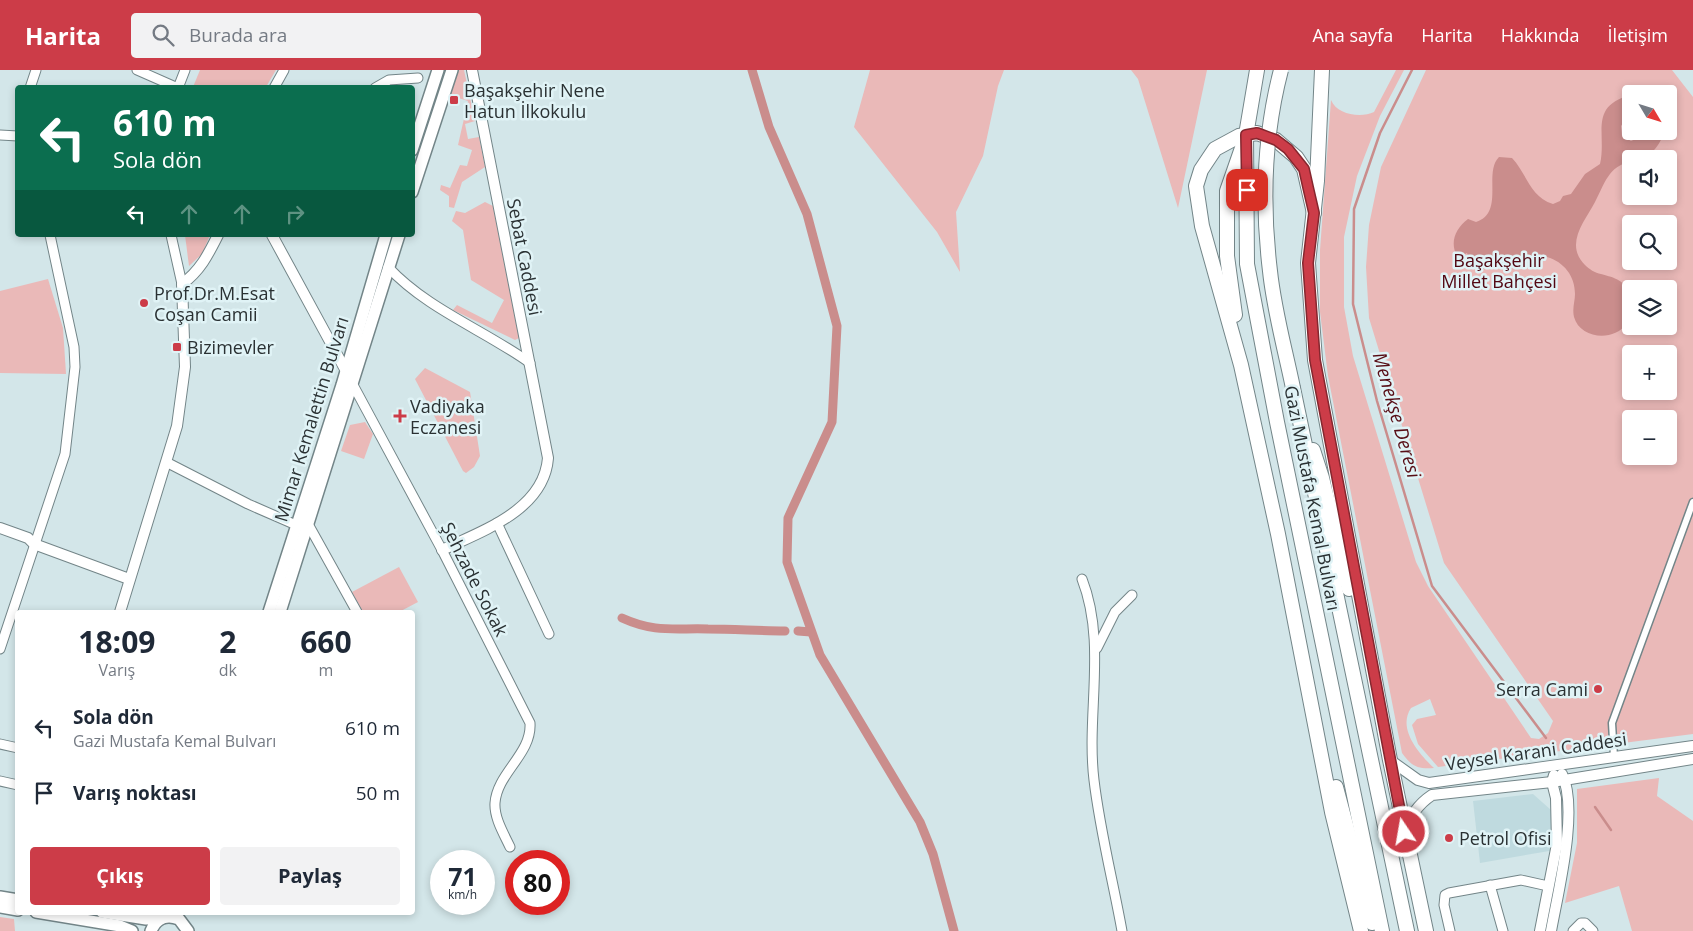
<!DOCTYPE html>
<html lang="tr">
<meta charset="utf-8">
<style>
:root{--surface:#fff;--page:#f2f2f3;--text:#1f2937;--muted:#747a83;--accent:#cc3c48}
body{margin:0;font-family:"Open Sans",sans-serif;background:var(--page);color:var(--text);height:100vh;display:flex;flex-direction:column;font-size:19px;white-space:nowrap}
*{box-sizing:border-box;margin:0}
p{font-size:16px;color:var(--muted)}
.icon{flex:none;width:28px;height:28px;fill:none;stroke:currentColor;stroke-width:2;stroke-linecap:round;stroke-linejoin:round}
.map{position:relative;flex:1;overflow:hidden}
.sheet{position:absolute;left:15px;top:540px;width:400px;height:305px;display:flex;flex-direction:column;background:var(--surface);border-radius:5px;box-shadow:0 2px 8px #0003}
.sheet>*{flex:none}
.hud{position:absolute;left:15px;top:15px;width:400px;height:152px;border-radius:5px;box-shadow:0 2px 8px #0003;background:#0b6e4f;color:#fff;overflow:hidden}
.needle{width:32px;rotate:128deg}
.controls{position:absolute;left:1622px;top:15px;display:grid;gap:10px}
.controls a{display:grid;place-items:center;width:55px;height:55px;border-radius:5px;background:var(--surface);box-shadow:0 2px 8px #0003;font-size:25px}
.speed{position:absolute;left:430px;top:780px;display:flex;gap:10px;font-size:25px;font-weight:700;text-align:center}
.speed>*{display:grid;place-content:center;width:65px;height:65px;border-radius:50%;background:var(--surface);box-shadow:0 2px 8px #0003;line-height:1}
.speed small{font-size:12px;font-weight:400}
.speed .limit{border:8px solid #d22;background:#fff;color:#111}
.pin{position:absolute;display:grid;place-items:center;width:42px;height:42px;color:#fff;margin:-21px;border-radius:10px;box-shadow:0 2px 8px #0006}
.me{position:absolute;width:55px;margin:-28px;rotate:348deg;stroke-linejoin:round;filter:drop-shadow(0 0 4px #0008)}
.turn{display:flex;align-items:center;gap:18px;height:105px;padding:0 15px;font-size:22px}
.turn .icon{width:65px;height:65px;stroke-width:2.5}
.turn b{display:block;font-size:35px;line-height:42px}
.lanes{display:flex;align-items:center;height:48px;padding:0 15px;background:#0003;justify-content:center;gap:25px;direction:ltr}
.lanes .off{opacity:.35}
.eta{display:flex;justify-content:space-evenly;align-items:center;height:85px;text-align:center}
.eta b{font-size:30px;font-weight:700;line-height:35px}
.cta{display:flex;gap:10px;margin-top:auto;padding:10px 15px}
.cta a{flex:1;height:58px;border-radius:5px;background:var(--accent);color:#fff;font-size:20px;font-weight:700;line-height:58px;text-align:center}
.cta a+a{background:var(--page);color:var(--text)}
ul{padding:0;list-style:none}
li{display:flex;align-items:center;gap:15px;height:65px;padding:0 15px}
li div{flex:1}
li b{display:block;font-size:19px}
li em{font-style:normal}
header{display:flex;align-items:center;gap:30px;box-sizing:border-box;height:70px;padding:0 25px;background:var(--accent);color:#fff}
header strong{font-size:24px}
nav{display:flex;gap:28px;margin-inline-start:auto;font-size:18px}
.search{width:350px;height:45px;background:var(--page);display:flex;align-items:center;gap:12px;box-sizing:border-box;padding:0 18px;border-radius:5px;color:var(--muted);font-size:19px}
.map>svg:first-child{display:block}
</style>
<header>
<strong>Harita</strong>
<div class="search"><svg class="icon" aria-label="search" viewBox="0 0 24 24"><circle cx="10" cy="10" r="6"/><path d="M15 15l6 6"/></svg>Burada ara</div>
<nav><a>Ana sayfa</a><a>Harita</a><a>Hakkında</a><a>İletişim</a></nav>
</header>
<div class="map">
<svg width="1693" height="861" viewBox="0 0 1693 861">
<rect width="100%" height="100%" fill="#d3e6e9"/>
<polygon fill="#bfdadf" points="1533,724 1551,740 1555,780 1480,793 1473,731"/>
<g fill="#eab9b8" fill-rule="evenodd">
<polygon points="200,0 276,0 266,17 193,17"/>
<polygon points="456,0 464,0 475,51 465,54 468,69 479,67 485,97 462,112 454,138 449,137 449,126 440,120 441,115 450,118 460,95 467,96 472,80 458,75 468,31 449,25"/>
<polygon points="870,0 1004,0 998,16 983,86 956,142 960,202 937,162 854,57"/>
<polygon points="1131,0 1207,0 1178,138 1138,9"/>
<path d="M1396 0H1404L1380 46 1357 106 1344 167V237L1353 286 1416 492 1428 516 1531 668 1539 669 1548 663 1553 651 1444 493 1369 248 1366 197 1369 155 1381 97 1426 0H1672L1693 27V664L1438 697 1418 674 1412 655 1417 649 1436 645 1430 629 1411 638C1397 659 1419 684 1434 698 1418 699 1412 697 1402 683L1328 306 1320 242V180L1331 30C1337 45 1361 48 1374 42ZM1631 24H1669V61H1631ZM1631 89H1669V126H1631ZM1631 154H1669V191H1631ZM1631 219H1669V256H1631ZM1631 284H1669V321H1631ZM1631 349H1669V386H1631Z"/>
<polygon points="485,132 493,136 519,268 515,270 453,240 457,235 492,253 504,230 471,210 463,160 452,151 456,141 465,143"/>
<polygon points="185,165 210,165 202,184 189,196"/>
<polygon points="48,209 63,258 66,304 0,303 0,221"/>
<polygon points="425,298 470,322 480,386 474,397 466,403 463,401 415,309"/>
<polygon points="365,352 373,364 364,389 341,381 350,355"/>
<polygon points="399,497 418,532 399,542 363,542 352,522"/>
<polygon points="1659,708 1657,726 1693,751 1693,861 1632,861 1619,816 1565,833 1577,773 1577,719"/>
<polygon points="0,847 14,849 15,861 0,861"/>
</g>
<path fill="#ca8d8c" d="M1631 25V48L1625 50 1621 56 1622 66 1631 71 1638 68 1642 61H1664V63C1658 79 1649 89 1631 89V91C1608 97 1605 113 1595 132 1585 151 1564 174 1585 195 1589 199 1595 203 1601 204 1616 208 1623 210 1631 224 1632 235 1632 244 1626 254 1614 272 1580 269 1574 247 1572 239 1575 231 1575 224 1575 206 1564 192 1547 187 1516 177 1487 216 1461 191L1468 186 1467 183 1458 188C1449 173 1455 159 1468 149L1476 152C1505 143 1483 103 1499 87L1512 88C1527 104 1530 127 1553 134L1560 131 1563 126 1571 124 1585 104 1600 94C1607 64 1588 36 1631 25Z"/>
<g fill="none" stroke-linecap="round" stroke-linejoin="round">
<g stroke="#ca8d8c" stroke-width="2.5">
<polyline points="1412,0 1380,63 1354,139 1353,234 1377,331 1432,516 1546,668"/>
<polyline points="1595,737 1611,760"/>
</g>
<g stroke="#ca8d8c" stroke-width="9">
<polyline points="752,0 769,57 807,144 837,256 832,352 788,448 787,492 820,585 920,752 933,784 954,861"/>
<path d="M622 548C655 563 674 558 708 559 734 559 760 561 785 561"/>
<polyline points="798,561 811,562"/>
</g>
<g stroke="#738588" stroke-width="9">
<polyline id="pedestrian" points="1614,687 1612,653 1693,432"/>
</g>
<g stroke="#738588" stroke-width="11">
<g id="minor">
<polyline points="137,0 178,18 185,0"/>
<polyline points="30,18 36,0"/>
<polyline points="274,18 284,0"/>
<polyline points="375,18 389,10 418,8"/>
<polyline points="0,65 18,66"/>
<polyline points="171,165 182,214"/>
<path d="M388 197C427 239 484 260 530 293"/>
<path d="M352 313 442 480 530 653C532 684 497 703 495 733 494 748 504 764 510 777"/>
<polyline points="168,393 248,434 296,455"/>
<polyline points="497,453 549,564"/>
<polyline points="308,454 357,542"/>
<path d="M1082 509C1107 573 1086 644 1094 710 1100 761 1113 811 1122 861"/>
<polyline points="1097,578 1115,542 1132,525"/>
<polyline points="0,579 65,384 75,297 74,277 50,165"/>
<polyline points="0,674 18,678"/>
<polyline points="0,711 18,715"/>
<polyline points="1490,815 1503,861"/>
<polyline points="1450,861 1444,835 1445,825 1449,823 1521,810 1548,816"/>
<polyline points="1573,861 1581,853 1585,853 1593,861"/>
</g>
</g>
<g stroke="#738588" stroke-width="12">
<g id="tertiary">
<polyline points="272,165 346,301"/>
<polyline points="0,458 28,468 34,474 129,509"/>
<path d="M442 480C482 461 544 440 548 388L472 0"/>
<path d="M120 542 177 356 185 297 182 214C200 201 208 185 218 165"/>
<polyline points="1390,690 1418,710 1429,713 1693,676"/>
<path d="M1404 762C1411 746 1417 735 1432 725L1552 712 1693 689"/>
<polyline points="1540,861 1557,774 1556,728 1552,712 1554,705"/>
<path d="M1551 861C1558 822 1579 739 1562 704"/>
</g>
</g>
<g stroke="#738588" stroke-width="14">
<g id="secondary">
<polyline points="412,80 438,0"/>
<polyline points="412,122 452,0"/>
<polyline points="269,542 342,315 386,165"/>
<polyline points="280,542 399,165"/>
<polyline points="0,827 18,830"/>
<polyline points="0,837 18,840"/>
<polyline points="36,842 120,856 132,861"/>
<polyline points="102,842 146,849 161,848"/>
<path d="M151 861C156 848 166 844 179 849L188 861"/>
</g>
</g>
<g stroke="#738588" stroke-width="16">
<g id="trunk">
<polyline points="1257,0 1246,65 1247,194 1277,352 1382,861"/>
<polyline points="1322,0 1317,111 1308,193 1315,290 1390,690 1426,861"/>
<polyline points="1314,143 1304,99 1296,87 1276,70 1257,63 1239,66 1215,79 1201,100 1196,116 1202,156 1241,295 1278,464 1332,742 1361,861"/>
<polyline points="1235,245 1227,186 1227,121 1243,75"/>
<polyline points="1293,318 1407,861"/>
<polyline points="1313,380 1322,408 1349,519"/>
<polyline points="1336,717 1372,853"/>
</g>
</g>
<use href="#pedestrian" stroke="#fff" stroke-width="6"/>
<use href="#minor" stroke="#fff" stroke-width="9"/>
<use href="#tertiary" stroke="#fff" stroke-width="10"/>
<use href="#secondary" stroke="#fff" stroke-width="11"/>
<use href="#trunk" stroke="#fff" stroke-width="14"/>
<g stroke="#738588" stroke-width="16" stroke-linecap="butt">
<path id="trunk-bridge" d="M1281 0C1264 65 1262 135 1270 201 1274 240 1285 279 1293 318"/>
</g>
<use href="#trunk-bridge" stroke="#fff" stroke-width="14"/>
</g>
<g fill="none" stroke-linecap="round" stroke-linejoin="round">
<g stroke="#85272f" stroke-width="12">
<polyline id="route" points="1247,120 1246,65 1257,63 1276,70 1288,79 1304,99 1308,117 1314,143 1308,193 1315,290 1404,762"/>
</g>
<use href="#route" stroke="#cc3c48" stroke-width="9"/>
</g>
<g fill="#cc3c48" stroke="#e0f3f6" stroke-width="2">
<rect x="449" y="25" width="10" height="10" rx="2.5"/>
<circle cx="144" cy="233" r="5"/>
<rect x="172" y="272" width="10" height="10" rx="2.5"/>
<path d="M397.5 338.5h5v5h5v5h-5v5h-5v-5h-5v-5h5z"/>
<circle cx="1598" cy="619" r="5"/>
<circle cx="1449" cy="768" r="5"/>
</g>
<g text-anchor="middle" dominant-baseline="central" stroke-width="5" stroke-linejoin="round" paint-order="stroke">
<g font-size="18" fill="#2a3133" stroke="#e0f3f6" text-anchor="start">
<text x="464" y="20">Başakşehir Nene<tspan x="464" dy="21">Hatun İlkokulu</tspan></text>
<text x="154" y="223">Prof.Dr.M.Esat<tspan x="154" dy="21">Coşan Camii</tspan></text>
<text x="187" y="277">Bizimevler</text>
<text x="410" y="336">Vadiyaka<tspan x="410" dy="21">Eczanesi</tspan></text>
<text x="1588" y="619" text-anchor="end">Serra Cami</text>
<text x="1459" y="768">Petrol Ofisi</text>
</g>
<g font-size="18" fill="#2a3133" stroke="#e0f3f6">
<text transform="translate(525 187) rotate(79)">Sebat Caddesi</text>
<text transform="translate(311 349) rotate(-73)">Mimar Kemalettin Bulvarı</text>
<text transform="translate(1313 428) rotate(79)">Gazi Mustafa Kemal Bulvarı</text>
<text transform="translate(475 509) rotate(63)">Şehzade Sokak</text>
<text transform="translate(1536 681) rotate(-8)">Veysel Karani Caddesi</text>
</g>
<g font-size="18" fill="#520712" stroke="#e0f3f6">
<text x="1499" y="190">Başakşehir<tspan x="1499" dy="21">Millet Bahçesi</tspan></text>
</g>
<g font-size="19" font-style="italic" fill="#580e16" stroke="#e0f3f6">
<text transform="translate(1397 345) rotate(74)">Menekşe Deresi</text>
</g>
</g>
</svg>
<div class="controls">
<a><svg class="needle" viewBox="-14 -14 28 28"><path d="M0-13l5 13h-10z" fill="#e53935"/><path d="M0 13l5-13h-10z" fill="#747a83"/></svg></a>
<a><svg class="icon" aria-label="sound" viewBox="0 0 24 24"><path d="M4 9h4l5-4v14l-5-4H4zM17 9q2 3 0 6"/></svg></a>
<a><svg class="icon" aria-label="search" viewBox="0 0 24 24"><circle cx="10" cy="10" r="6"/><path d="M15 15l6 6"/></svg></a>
<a><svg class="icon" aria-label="layers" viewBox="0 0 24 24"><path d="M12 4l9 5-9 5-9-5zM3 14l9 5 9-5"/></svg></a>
<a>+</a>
<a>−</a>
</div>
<div class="speed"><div>71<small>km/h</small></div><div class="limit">80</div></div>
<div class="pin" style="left:1247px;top:120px;background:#d93025"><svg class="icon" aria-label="arrive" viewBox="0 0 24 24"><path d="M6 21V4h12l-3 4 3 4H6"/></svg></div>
<svg class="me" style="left:1404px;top:762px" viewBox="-20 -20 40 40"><circle r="17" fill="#cc3c48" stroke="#fff" stroke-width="3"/><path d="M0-11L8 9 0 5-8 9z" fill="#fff"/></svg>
<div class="hud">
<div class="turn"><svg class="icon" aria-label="left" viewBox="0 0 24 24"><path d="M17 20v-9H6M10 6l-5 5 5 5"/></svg><div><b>610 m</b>Sola dön</div></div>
<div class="lanes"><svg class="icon" aria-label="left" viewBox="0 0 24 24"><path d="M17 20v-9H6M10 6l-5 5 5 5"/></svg><svg class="icon off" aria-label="ahead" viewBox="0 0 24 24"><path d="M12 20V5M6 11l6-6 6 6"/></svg><svg class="icon off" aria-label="ahead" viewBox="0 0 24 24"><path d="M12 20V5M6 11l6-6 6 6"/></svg><svg class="icon off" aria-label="right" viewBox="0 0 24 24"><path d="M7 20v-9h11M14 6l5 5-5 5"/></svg></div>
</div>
<section class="sheet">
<div class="eta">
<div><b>18:09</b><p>Varış</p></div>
<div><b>2</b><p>dk</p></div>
<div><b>660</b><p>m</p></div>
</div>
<ul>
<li><svg class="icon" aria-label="left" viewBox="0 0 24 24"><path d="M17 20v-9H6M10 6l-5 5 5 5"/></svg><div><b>Sola dön</b><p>Gazi Mustafa Kemal Bulvarı</p></div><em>610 m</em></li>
<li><svg class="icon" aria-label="arrive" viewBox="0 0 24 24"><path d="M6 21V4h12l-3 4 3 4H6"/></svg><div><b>Varış noktası</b></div><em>50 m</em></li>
</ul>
<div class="cta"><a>Çıkış</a><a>Paylaş</a></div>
</section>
</div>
